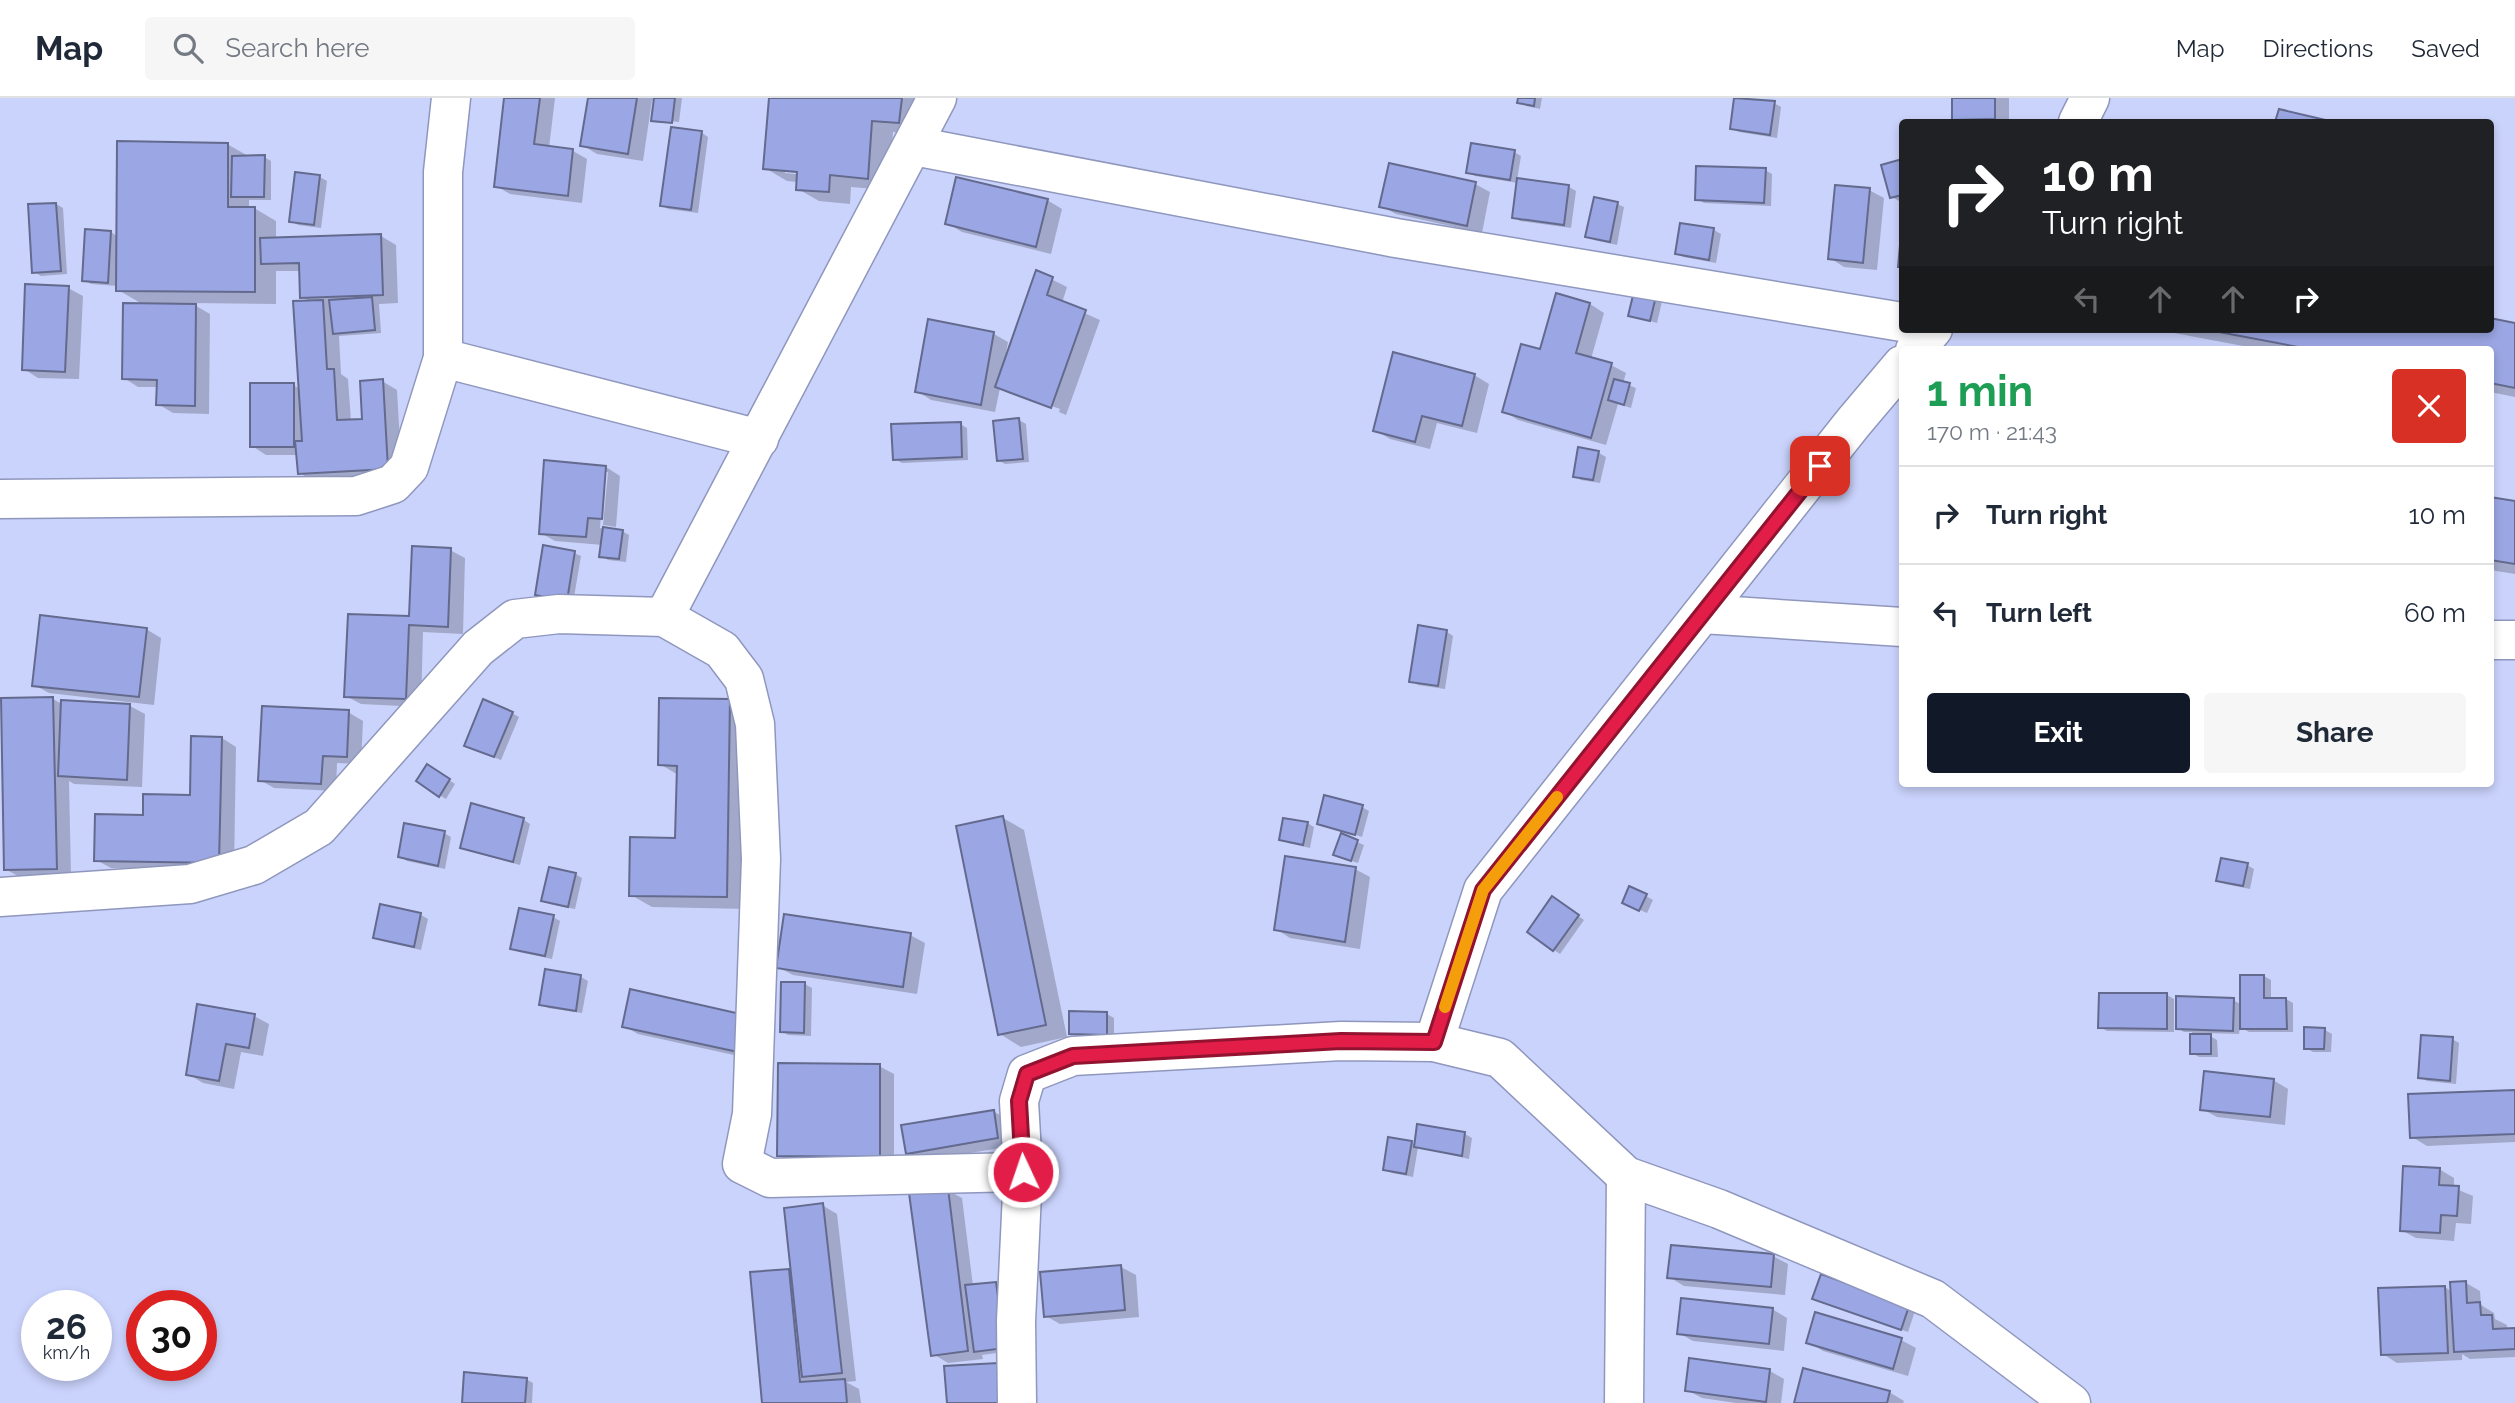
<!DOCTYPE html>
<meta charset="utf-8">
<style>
:root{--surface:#fff;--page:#f6f6f7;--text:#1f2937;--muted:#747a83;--line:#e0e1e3;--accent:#111827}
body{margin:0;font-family:Raleway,sans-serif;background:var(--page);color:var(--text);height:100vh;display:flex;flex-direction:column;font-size:26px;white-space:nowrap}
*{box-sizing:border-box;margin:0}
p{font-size:23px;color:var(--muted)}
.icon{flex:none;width:38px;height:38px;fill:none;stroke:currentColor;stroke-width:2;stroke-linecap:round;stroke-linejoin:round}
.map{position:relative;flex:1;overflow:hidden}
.drawer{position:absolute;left:1899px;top:248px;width:595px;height:441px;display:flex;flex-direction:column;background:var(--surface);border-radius:7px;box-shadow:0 4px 10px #0003}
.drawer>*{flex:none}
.banner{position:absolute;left:1899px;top:21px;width:595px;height:214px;border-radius:7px;box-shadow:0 4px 10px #0003;background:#202124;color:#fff;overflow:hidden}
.speed{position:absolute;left:21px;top:1192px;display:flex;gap:14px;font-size:35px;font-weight:700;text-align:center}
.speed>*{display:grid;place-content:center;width:91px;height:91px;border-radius:50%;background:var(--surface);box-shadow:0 4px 10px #0003;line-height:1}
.speed small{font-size:18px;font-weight:400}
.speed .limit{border:10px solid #d22;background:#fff;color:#111}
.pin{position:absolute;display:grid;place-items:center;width:60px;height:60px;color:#fff;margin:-30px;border-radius:14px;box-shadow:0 4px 10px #0006}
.me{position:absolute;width:77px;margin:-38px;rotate:357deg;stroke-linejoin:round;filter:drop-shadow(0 0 5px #0008)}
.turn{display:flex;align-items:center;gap:24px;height:147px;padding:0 28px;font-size:32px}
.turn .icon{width:91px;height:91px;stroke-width:2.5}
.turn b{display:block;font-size:49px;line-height:60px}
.lanes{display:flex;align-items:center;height:66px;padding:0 28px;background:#0003;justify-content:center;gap:35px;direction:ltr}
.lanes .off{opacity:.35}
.round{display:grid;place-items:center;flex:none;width:74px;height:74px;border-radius:7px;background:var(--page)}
.overview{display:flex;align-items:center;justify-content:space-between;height:119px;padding:0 28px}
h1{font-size:42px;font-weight:700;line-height:52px;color:#1e9e55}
.button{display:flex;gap:14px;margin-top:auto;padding:14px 28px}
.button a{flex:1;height:80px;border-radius:7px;background:var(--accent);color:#fff;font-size:28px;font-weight:700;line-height:80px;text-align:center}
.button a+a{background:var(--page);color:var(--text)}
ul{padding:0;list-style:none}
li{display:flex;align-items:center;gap:21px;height:98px;padding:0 28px;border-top:2px solid var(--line)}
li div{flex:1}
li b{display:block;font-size:26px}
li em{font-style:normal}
header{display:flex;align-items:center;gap:42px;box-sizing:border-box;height:98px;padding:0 35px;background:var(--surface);border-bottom:2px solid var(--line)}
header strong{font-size:33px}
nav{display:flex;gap:38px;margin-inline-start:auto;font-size:24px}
.search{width:490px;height:63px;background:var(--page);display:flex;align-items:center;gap:18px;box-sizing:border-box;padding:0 24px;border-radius:7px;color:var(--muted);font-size:26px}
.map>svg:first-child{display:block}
</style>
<header>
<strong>Map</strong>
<div class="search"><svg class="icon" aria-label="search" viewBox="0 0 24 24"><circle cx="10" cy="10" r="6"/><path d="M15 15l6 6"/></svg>Search here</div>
<nav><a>Map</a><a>Directions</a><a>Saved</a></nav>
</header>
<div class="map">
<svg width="2515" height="1305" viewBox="0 0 2515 1305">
<rect width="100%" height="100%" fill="#cad3fc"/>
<g fill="#0003" fill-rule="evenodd">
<polygon points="506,0 555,0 549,50 573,53 587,61 582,105 510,96 496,88"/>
<polygon points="590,0 682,0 679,24 658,22 658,25 653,22 655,3 652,2 643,63 597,56 582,47"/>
<path d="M771 0H924L921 37 893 34 889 92 851 89 850 106 819 103 798 91V84L787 83 765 70ZM785 71 806 73V77L785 75Z"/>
<polygon points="1520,0 1542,0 1540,11 1526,8 1519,4"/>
<polygon points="1736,0 1774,5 1781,9 1777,40 1739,34 1732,30"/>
<polygon points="1954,0 2009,0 2009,24 1960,24 1954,21"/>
<polygon points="702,35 708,39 698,115 668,111 662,107"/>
<polygon points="227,46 250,59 264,59 271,63 271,102 249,102 249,110 254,110 276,123 276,142 381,138 396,147 398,205 379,206 381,235 339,238 341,276 348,281 351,323 364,323 382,283 397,292 402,379 314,384 300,375 298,357 266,357 252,348 293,287 300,291 310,204 302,199 301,173 276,173 276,206 191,205 210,216 209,316 173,315 158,306 158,289 138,289 124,280 144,207 118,192 118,188 91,186 84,182 111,134 118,139"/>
<polygon points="1514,54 1521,58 1517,82 1569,89 1576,93 1571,130 1520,123 1514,119 1518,85 1475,78 1468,74"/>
<polygon points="1902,62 1902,102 1899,103 1892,99 1883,68"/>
<polygon points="1765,72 1772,76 1771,108 1704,105 1697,101"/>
<polygon points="320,79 327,83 321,130 298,127 291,123"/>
<polygon points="1475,86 1490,94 1482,135 1396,116 1381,108"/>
<polygon points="1869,92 1884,100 1877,172 1844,169 1830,160"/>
<polygon points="1047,102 1062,111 1051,156 962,134 947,125"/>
<polygon points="56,106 63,110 67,176 41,178 34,174"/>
<polygon points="1617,106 1624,109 1617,147 1594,142 1587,138"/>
<polygon points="1681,127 1714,132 1721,136 1716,165 1683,159 1677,155"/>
<polygon points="1037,174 1067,189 1062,205 1100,222 1066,317 1059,314 1060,311 1010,293 1010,296 1000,290 995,314 931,302 917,293 929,223 994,236 1008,244 1006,255 1008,256"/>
<polygon points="68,190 83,198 79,281 38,280 24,271"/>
<polygon points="1664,195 1657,225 1630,217"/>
<polygon points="1590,206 1604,215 1591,261 1611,267 1626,275 1623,285 1636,290 1631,310 1618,306 1606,347 1518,322 1504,313 1542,254"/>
<polygon points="2515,226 2515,299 2490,294 2490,252 2264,252 2153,231 2490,231"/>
<polygon points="1474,277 1489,286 1477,335 1437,325 1430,351 1390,341 1375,332"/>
<polygon points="1019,322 1026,326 1029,364 1005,366 998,362"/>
<polygon points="960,326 967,330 968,362 902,365 895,361"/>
<polygon points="1580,351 1599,355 1606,359 1600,385 1581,382 1575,378"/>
<polygon points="606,369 620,378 616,429 603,427 608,374 604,374 600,430 622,433 629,437 626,464 608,462 601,458 603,447 555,443 541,435"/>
<polygon points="2490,400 2515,404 2515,476 2490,472"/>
<polygon points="450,452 465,460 463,536 423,534 421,609 361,606 346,598 411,520"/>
<polygon points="574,455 581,458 573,505 544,500 537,496"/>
<polygon points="146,531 161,540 154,607 49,595 34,587"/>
<polygon points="1447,534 1453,538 1445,591 1418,587 1411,583"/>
<polygon points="53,601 62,606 63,604 130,608 145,616 142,689 74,686 69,683 71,778 20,779 5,771"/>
<polygon points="730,603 752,615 748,811 652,809 631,797 676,741 678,677 660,666"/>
<polygon points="348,614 363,623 361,666 337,665 336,693 274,690 260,682"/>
<polygon points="512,615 519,619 501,662 473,651"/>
<polygon points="222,640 236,649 234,772 111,770 96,762 145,719 191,699"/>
<polygon points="434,672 455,686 446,701 439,697"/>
<polygon points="1362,709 1369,713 1362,739 1319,725"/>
<polygon points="1003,720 1024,732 1067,939 1021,949 1000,936"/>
<polygon points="524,722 530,726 520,767 469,753 462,749"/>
<polygon points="1307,725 1314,729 1310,750 1288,745 1281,741"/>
<polygon points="444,735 451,739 445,771 407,763 400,759"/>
<polygon points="1342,738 1364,747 1358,765 1342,760"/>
<polygon points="2247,767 2254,771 2250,791 2225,786 2218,782"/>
<polygon points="1355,771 1370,779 1360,851 1290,840 1276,831"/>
<polygon points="575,776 582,780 575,811 550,806 543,802"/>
<polygon points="1646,798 1653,802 1647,815 1631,808"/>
<polygon points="1560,805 1584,822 1560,856 1554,852"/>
<polygon points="381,809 421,817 428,821 421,852 382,843 375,839"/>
<polygon points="553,819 560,823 552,861 519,854 512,851"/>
<polygon points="910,837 925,845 917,896 793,877 778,869"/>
<polygon points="2264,878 2271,882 2271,902 2286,901 2293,905 2293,934 2249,934 2240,929 2239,936 2205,935 2217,942 2218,959 2199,959 2192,955 2192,934 2184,934 2177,930 2233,902 2242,907"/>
<polygon points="581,879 588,883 582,915 548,910 541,906"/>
<polygon points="805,886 812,890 811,938 788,937 781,933"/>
<polygon points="631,893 752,961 638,936 624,928"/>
<polygon points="2167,897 2174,901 2174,934 2107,933 2100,929"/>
<polygon points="1107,916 1114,920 1114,940 1078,939 1071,935"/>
<polygon points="254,918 269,926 263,958 241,954 234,991 203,985 188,976"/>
<polygon points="2325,932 2332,936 2331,954 2313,954 2306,950"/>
<polygon points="2452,941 2459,945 2456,986 2427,983 2420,979"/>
<polygon points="879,968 894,976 894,1067 793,1065 779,1057"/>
<polygon points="2273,982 2288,991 2285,1027 2217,1019 2202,1011"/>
<polygon points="2515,994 2515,1044 2427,1048 2412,1039"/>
<polygon points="993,1013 1008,1022 1012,1048 922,1063 907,1055"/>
<polygon points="1465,1036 1472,1040 1469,1061 1418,1049 1413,1079 1392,1075 1385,1071 1411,1044 1416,1047"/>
<polygon points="2439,1071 2454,1080 2454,1090 2473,1098 2471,1126 2456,1125 2454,1143 2416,1140 2401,1132"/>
<polygon points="947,1092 962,1100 973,1188 996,1186 1003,1190 1011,1253 982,1257 983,1261 948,1265 933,1256"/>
<polygon points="822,1107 837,1116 856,1283 846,1284 859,1291 861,1305 764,1305 789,1172 793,1175"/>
<polygon points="1773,1158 1788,1166 1785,1197 1684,1188 1669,1179"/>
<polygon points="1121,1169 1136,1177 1139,1219 1060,1226 1046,1218"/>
<polygon points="1822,1178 1915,1213 1908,1234 1821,1204"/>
<polygon points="2466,1185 2480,1193 2481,1207 2494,1215 2495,1221 2507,1227 2507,1232 2515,1232 2515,1259 2470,1261 2462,1256 2462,1262 2397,1265 2383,1256 2445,1189 2452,1194"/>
<polygon points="1772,1211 1787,1220 1784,1253 1693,1243 1679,1235"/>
<polygon points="1901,1242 1916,1250 1908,1278 1823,1253 1808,1244"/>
<polygon points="1770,1273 1784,1281 1781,1305 1736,1305 1702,1300 1687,1292"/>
<polygon points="526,1281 533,1285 532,1305 464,1305"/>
<polygon points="1889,1294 1904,1303 1903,1305 1796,1305"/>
</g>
<g fill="#9ba7e4" stroke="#636a8e" stroke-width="2">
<polygon points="504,0 540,0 534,46 573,51 568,98 494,89"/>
<polygon points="588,0 637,0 628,56 580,48"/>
<polygon points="654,0 675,0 672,25 651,23"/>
<polygon points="769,0 902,0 899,25 872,23 868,81 830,77 829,94 796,92 797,74 763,71"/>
<polygon points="1518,0 1535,0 1534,8 1517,5"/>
<polygon points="1734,0 1775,3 1770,37 1730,31"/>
<polygon points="1952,0 1995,0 1995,21 1952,22"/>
<polygon points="2279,11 2334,24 2275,24"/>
<polygon points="671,29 702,33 691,112 660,108"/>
<polygon points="117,43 228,45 228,109 255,109 255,194 116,193"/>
<polygon points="1471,45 1515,52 1510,82 1466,75"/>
<polygon points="265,57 264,99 231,99 232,58"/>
<polygon points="1902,61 1902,97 1890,100 1881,67"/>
<polygon points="1389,65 1476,84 1467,128 1379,109"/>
<polygon points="1696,68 1766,70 1764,105 1695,102"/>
<polygon points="295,74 320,77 314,127 289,124"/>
<polygon points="956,79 1048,101 1036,149 945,126"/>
<polygon points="1517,80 1569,87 1564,127 1512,120"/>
<polygon points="1835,87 1870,90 1863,165 1828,161"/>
<polygon points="1594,99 1618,104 1610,144 1585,139"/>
<polygon points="56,105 61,173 32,175 28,106"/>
<polygon points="1680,125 1714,130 1709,162 1675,156"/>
<polygon points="85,131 111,133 108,185 82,183"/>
<polygon points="381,136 383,197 300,200 299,165 261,166 260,140"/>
<polygon points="1901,137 1902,137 1902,169 1898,169"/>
<polygon points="1036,172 1053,179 1047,197 1086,212 1051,310 995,289"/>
<polygon points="1636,185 1658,190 1650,223 1628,218"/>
<polygon points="25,186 69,188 65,274 22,272"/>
<polygon points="1556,195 1590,205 1576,255 1612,265 1591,340 1502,314 1521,246 1540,251"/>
<polygon points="372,199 375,232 333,236 329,202"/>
<polygon points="323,202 327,271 334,271 337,322 362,321 360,283 383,281 388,371 298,376 295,343 302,343 293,203"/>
<polygon points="123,205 196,206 195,308 156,307 157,282 122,281"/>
<polygon points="2490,220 2515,225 2515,290 2490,285 2490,252 2314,252 2203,231 2490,231"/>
<polygon points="928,221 994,234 981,307 915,294"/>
<polygon points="1393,254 1475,276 1462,328 1422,318 1415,344 1373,333"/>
<polygon points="1614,281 1630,285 1624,307 1608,302"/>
<rect x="250" y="285" width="44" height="64"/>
<polygon points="1019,320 1023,361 997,363 993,323"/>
<polygon points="961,324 962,359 893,362 891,326"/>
<polygon points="1578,349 1599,353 1593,382 1573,379"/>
<polygon points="544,362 606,368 602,421 588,420 586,439 539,436"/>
<polygon points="2490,399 2515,403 2515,466 2490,462"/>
<polygon points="603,429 623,432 619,461 599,459"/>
<polygon points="543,447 575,453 567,503 535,497"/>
<polygon points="412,448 451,450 448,529 409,527 406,601 344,599 348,516 409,518"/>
<polygon points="40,517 147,530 139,599 32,588"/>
<polygon points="1418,527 1447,532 1438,588 1409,584"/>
<polygon points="53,599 57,771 4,772 1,600"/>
<polygon points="659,600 730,601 727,799 629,798 630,739 675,740 677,668 658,667"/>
<polygon points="483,601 513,614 494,659 464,648"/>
<polygon points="61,602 130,606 127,682 58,678"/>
<polygon points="262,608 349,612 347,659 323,658 321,686 258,683"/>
<polygon points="191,638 222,639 219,765 94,763 95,716 143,717 143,696 190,697"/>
<polygon points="427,666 450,681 439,699 416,683"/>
<polygon points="1324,697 1363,707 1355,737 1317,726"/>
<polygon points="471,705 524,720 513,764 460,750"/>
<polygon points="1003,718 1046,927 998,937 956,728"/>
<polygon points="1283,720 1308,724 1303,747 1279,742"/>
<polygon points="404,725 445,733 438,768 398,759"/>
<polygon points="1341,735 1358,742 1351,763 1333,757"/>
<polygon points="1285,758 1356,769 1345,844 1274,832"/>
<polygon points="2221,760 2248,765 2243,788 2216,783"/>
<polygon points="549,769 576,775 568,809 541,803"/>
<polygon points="1629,788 1647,796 1639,813 1622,805"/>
<polygon points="1552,798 1579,817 1553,853 1527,834"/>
<polygon points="380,806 421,815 414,849 373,840"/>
<polygon points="519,810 554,817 545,858 510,851"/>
<polygon points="784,816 911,835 903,889 776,870"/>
<polygon points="545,871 581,877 576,913 539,907"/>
<polygon points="2240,877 2264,877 2264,900 2286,900 2287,931 2240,931"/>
<polygon points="781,884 805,884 804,935 780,934"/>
<polygon points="630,891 745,917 738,954 622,929"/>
<polygon points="2099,895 2167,895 2167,931 2098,930"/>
<polygon points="2176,898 2234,900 2233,933 2176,931"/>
<polygon points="197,906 255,916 249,950 226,946 219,983 186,977"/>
<polygon points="1069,913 1107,914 1107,937 1069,936"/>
<polygon points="2304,929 2325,930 2324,951 2304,951"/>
<rect x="2190" y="936" width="21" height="20"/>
<polygon points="2421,937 2453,939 2450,983 2418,980"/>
<polygon points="778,965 880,966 880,1059 777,1058"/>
<polygon points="2204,973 2274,981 2270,1019 2200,1012"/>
<polygon points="2515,992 2515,1036 2410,1040 2408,996"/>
<polygon points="994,1012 998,1040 906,1056 901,1027"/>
<polygon points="1417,1026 1465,1034 1462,1058 1414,1049"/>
<polygon points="1388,1039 1412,1043 1406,1076 1383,1072"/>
<polygon points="2403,1068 2440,1070 2439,1087 2459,1088 2457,1118 2441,1117 2440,1135 2400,1133"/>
<polygon points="948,1090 968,1253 931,1258 909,1095"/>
<polygon points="823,1105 842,1275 802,1279 784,1110"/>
<polygon points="1671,1147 1774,1156 1771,1189 1667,1180"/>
<polygon points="1121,1167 1125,1212 1044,1219 1040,1174"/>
<polygon points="789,1171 800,1284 845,1281 847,1305 762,1305 750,1174"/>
<polygon points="1821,1176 1909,1208 1901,1232 1812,1201"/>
<polygon points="2466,1183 2467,1205 2480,1204 2481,1217 2492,1217 2493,1231 2515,1230 2515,1251 2454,1254 2450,1184"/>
<polygon points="996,1184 1005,1250 974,1254 965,1187"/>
<polygon points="2445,1188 2448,1255 2381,1257 2378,1190"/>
<polygon points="1681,1200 1773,1210 1769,1246 1677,1236"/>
<polygon points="1815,1214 1902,1240 1893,1271 1806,1245"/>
<polygon points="1689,1260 1770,1271 1766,1304 1685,1293"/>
<polygon points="998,1265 1000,1305 947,1305 944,1268"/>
<polygon points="1803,1270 1890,1293 1887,1305 1794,1305"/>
<polygon points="464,1274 527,1280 525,1305 462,1305"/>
</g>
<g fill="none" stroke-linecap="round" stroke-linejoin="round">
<g stroke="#8f97bd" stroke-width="41">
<g id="street">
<polyline points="2078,24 2090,0"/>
<polyline points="914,48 1396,140 1902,224"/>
<polyline points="1915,252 1933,231"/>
<polyline points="443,260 759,341"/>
<polyline points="0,401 356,398 393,386 409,369 443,260 443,74 451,0"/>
<polyline points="1702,516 1902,529"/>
<polyline points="664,519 937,0"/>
<polyline points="2490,542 2515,542"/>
<polyline points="0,799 190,786 254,767 319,729 478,550 515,521 559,516 664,519 722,552 744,581 755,626 761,761 752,1016 742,1066 770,1080 1023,1074"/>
<polyline points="1434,944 1483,792 1853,325 1902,267"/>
<polyline points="1017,1305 1016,1223 1023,1074 1019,1003 1027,976 1073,958 1341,943 1434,944 1500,960 1626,1078 1719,1111 1933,1201 2071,1305"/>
<polyline points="1624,1305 1626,1078"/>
</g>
</g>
<use href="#street" stroke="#fff" stroke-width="38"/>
</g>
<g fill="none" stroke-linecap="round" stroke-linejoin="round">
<g stroke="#92132f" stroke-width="18">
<polyline id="route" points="1023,1074 1019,1003 1027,976 1073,958 1341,943 1434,944 1483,792 1820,368"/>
</g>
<use href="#route" stroke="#e11d48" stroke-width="12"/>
<polyline stroke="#f59e0b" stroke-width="12" points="1445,909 1483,792 1557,699"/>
</g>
</svg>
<div class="speed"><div>26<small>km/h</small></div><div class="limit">30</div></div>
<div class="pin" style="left:1820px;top:368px;background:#d93025"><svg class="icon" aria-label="arrive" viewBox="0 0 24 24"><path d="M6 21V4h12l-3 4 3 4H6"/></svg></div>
<svg class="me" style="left:1023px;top:1074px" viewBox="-20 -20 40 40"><circle r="17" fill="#e11d48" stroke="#fff" stroke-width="3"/><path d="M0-11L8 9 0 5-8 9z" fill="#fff"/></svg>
<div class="banner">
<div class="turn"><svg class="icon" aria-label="right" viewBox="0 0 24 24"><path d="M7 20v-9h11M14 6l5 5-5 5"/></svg><div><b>10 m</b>Turn right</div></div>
<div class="lanes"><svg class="icon off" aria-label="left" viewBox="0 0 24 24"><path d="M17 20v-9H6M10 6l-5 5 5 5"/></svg><svg class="icon off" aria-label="ahead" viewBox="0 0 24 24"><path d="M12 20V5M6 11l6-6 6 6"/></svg><svg class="icon off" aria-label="ahead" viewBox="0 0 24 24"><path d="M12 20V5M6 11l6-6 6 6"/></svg><svg class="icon" aria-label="right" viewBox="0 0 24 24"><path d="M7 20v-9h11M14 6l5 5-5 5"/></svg></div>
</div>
<section class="drawer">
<div class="overview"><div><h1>1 min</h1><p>170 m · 21:43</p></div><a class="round" style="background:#d93025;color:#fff"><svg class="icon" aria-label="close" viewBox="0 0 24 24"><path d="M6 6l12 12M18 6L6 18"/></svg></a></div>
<ul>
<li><svg class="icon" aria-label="right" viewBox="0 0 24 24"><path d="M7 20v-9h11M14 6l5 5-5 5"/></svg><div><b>Turn right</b></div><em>10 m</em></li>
<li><svg class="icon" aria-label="left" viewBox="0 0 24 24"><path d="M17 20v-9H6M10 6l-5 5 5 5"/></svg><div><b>Turn left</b></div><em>60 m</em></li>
</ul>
<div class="button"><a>Exit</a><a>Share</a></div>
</section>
</div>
